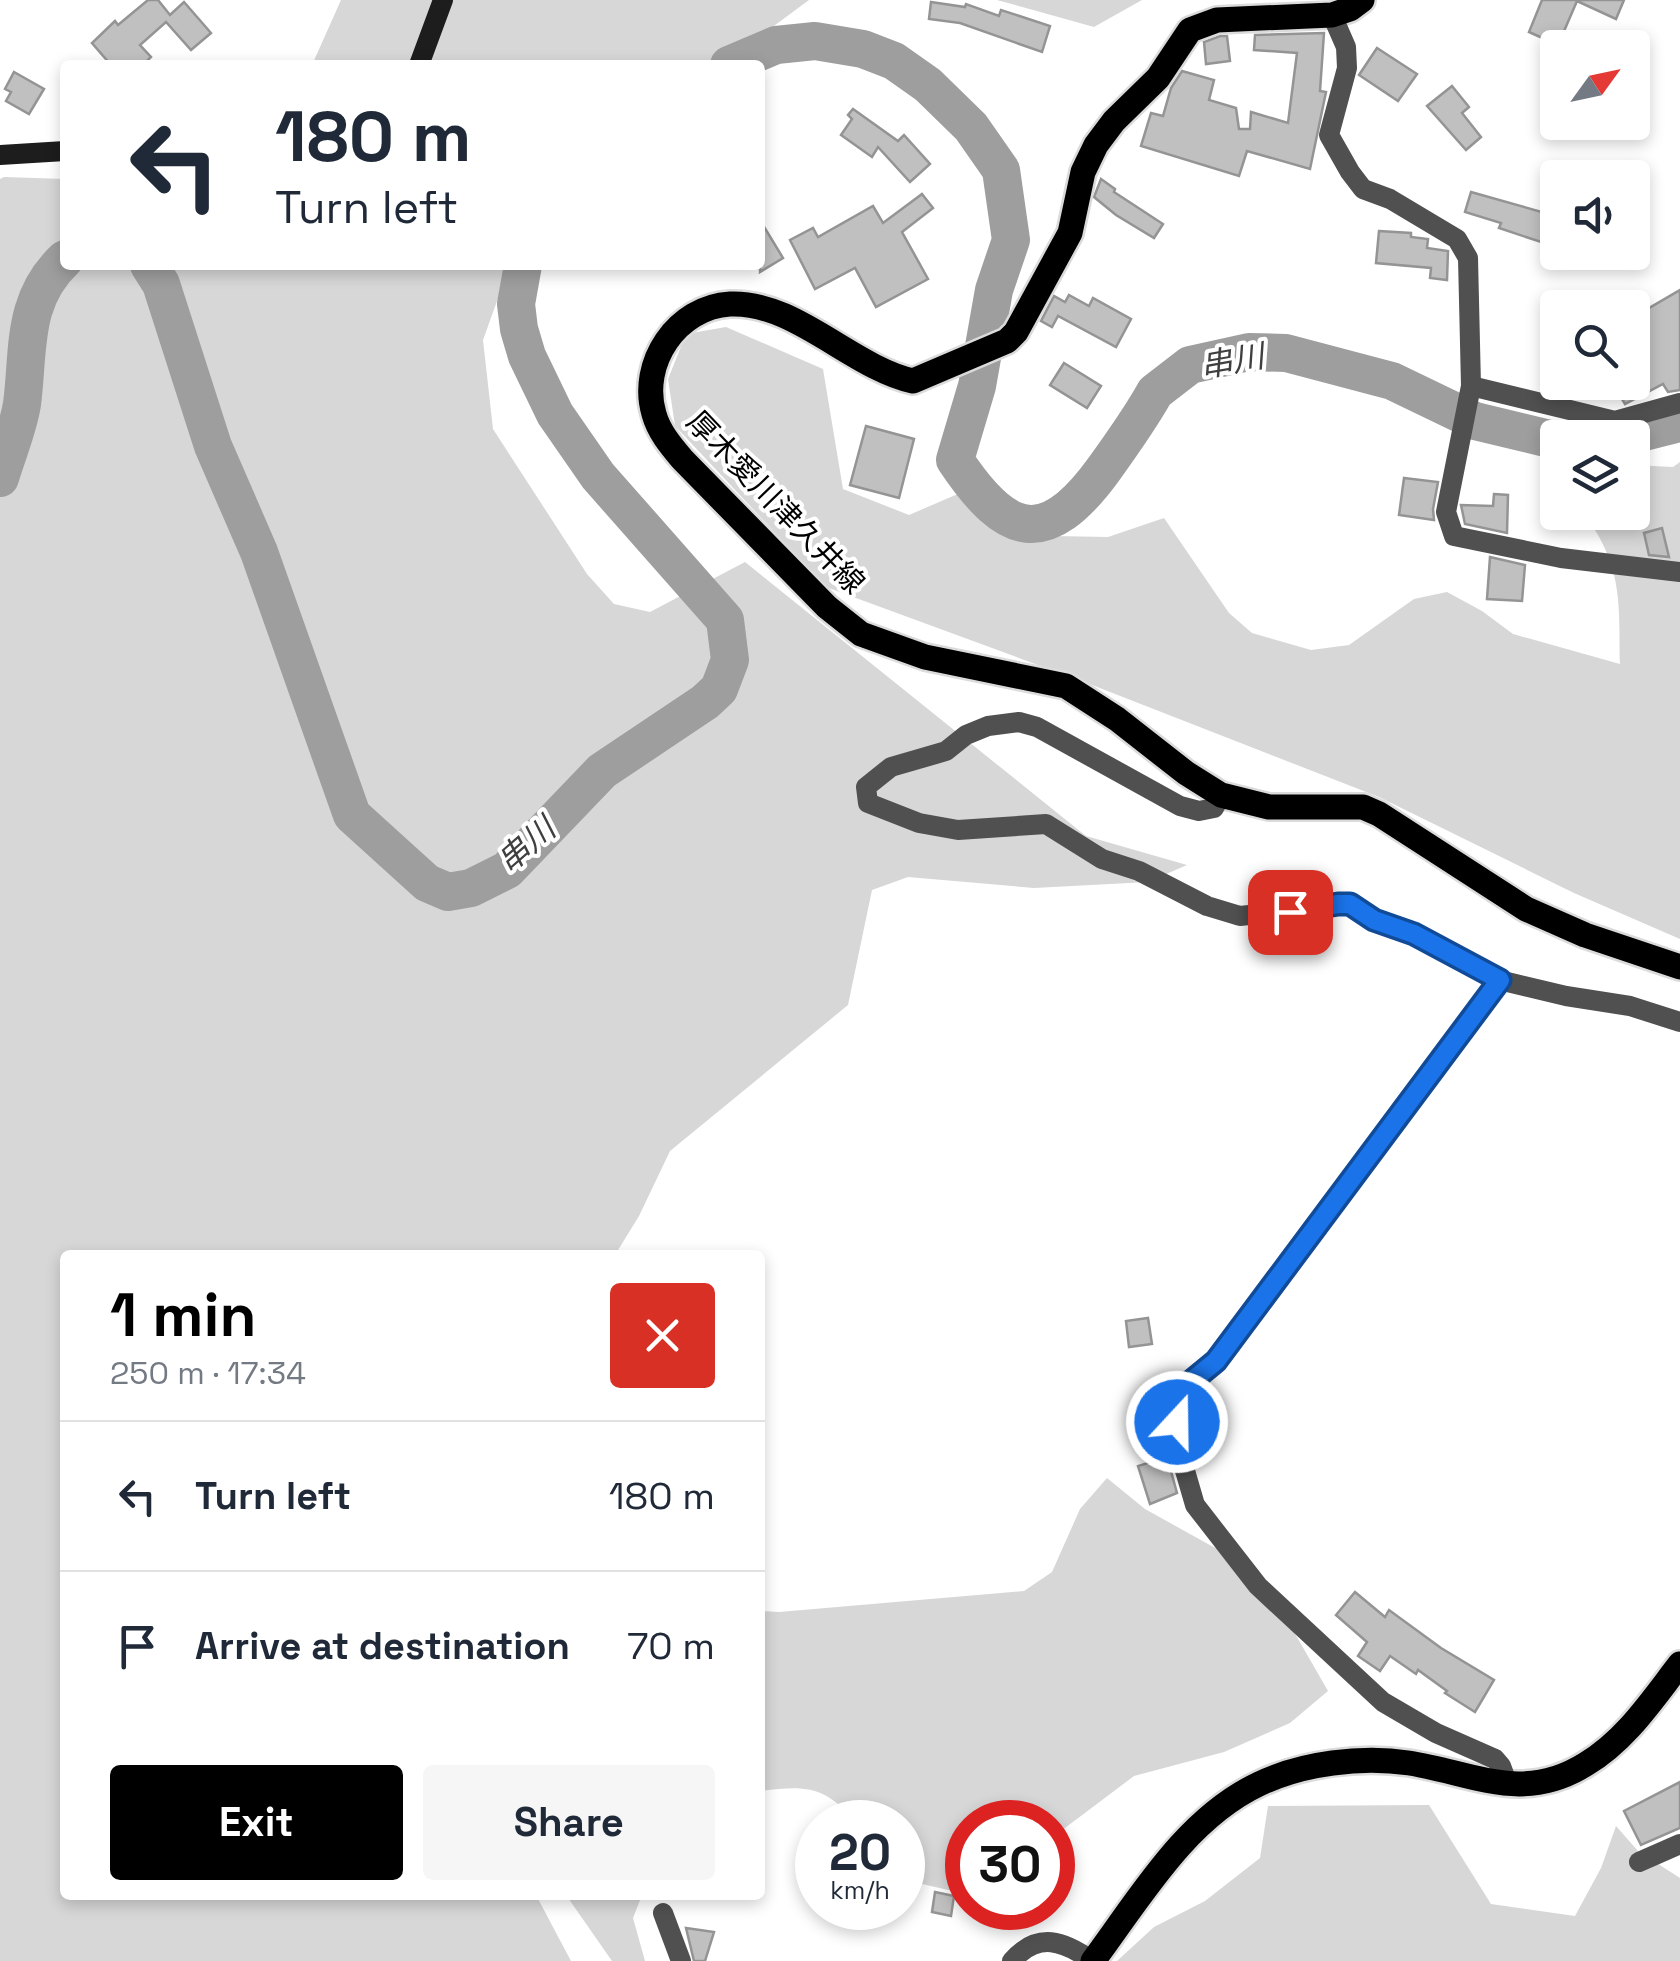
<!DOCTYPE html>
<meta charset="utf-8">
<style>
:root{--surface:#fff;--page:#f6f6f7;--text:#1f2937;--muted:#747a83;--line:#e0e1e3;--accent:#000}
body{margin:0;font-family:"Space Grotesk","Noto Sans JP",sans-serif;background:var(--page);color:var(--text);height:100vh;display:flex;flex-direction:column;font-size:38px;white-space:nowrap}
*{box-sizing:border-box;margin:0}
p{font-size:32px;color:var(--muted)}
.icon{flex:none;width:55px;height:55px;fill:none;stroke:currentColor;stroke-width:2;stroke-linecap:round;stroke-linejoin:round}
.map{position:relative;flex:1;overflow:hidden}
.details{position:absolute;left:60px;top:1250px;width:705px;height:650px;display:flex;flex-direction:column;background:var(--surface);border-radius:10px;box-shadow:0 5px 15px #0003}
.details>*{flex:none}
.guide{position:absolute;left:60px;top:60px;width:705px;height:210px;border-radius:10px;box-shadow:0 5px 15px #0003;background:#fff;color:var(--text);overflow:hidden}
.needle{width:65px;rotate:57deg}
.buttons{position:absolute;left:1540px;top:30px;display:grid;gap:20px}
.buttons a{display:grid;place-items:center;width:110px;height:110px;border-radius:10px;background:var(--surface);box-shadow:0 5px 15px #0003;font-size:50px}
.speed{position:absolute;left:795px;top:1800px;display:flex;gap:20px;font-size:50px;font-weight:700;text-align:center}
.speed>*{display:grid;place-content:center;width:130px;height:130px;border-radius:50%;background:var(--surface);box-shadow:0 5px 15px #0003;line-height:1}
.speed small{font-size:25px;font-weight:400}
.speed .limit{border:15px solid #d22;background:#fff;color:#111}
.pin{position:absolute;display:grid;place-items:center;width:85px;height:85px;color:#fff;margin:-42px;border-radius:20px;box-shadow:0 5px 15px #0006}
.me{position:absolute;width:110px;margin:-55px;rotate:21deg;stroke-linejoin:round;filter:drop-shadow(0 0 8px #0008)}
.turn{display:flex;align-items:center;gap:35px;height:210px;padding:0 50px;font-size:45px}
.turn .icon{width:130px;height:130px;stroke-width:2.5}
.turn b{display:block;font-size:70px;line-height:85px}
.round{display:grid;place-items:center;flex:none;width:105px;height:105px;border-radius:10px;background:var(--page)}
.summary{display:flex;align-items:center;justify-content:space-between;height:170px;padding:0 50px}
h1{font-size:60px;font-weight:700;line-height:75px;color:var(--accent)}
.cta{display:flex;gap:20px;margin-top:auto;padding:20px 50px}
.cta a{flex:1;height:115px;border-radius:10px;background:var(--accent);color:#fff;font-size:40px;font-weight:700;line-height:115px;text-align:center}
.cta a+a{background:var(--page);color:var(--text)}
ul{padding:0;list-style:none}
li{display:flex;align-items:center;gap:30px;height:150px;padding:0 50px;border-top:2px solid var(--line)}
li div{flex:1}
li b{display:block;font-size:38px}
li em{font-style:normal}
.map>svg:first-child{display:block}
</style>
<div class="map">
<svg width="1680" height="1961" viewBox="0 0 1680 1961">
<rect width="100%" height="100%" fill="#fff"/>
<g fill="#d7d7d7">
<polygon points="341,0 809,0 744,48 710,65 312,65"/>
<polygon points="997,0 1142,0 1094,27"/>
<polygon points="4,177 65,179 65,265 510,265 483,340 493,429 587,574 614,604 650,612 745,562 1086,836 1187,865 1148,882 1034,888 908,877 872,890 848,1005 670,1151 639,1216 615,1255 65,1255 65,1895 536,1895 571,1961 0,1961 0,179"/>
<path d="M726 327 823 369 843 489 909 515 974 487 1053 536 1108 537 1164 518 1229 613 1252 633 1311 650 1349 645 1414 599 1447 592 1482 611 1513 634 1620 664C1619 601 1623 565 1583 513L1632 512 1633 465 1673 467 1680 462V939L1574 893 1379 797 1087 683 826 587 675 426 668 379 686 334Z"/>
<path d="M1107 1478 1145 1509 1235 1559 1282 1611 1328 1691 1290 1723 1224 1752 1134 1776 1053 1837 1052 1822H968L966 1894 909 1881 903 1873 902 1822H857C824 1786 807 1785 760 1791V1611L779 1612 1024 1591 1052 1572 1080 1509Z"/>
<polygon points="1429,1805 1491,1904 1575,1916 1601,1868 1616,1826 1638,1851 1680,1878 1680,1961 1117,1961 1154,1927 1205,1901 1260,1858 1268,1806"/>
<polygon points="566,1895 642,1895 633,1918 645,1961 612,1961"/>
</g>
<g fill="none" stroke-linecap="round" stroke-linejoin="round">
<g stroke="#9e9e9e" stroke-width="38">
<path d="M729 65 776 45 815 41 863 49 894 61 928 85 971 127 1001 170 1011 240 994 290 977 386 955 460C1007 538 1046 549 1104 469 1122 444 1140 419 1155 392L1190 365 1249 352 1286 353 1392 381 1475 421 1558 441"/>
<polyline points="149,265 161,284 213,446 259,552 352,815 427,883 448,892 471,888 507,870 602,771 705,702 719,689 730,660 725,620 598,476 555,414 527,356 519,329 516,304 523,265"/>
<polyline points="1620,438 1680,423"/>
<path d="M0 478C7 454 18 429 22 404 29 351 21 300 65 259"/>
</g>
</g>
<g fill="#c0c0c0" stroke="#949494" stroke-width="2.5">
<polygon points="148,0 158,0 170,15 184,2 211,33 191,50 166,22 140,45 151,57 143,65 111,65 92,43 115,21 118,25"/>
<polygon points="1542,0 1624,0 1616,19 1577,1 1558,45 1529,32"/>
<polygon points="931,2 965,7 966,4 999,16 1001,10 1050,26 1042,52 960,23 929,19"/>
<polygon points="1324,33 1320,91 1326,92 1310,169 1247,151 1239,176 1141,146 1151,113 1163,116 1171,88 1182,71 1214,80 1209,100 1236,108 1239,129 1250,129 1251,112 1288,123 1297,53 1254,50 1255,35"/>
<polygon points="1220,36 1227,36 1230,61 1206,64 1204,42"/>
<polygon points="1377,48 1417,74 1398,101 1359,75"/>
<polygon points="14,72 44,89 29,114 6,101 11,92 5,89"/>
<polygon points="1452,86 1469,107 1462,113 1481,137 1466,150 1427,106"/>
<polygon points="853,109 898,141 904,135 930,164 910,182 878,147 872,157 841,135 852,119 848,115"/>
<polygon points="1101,179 1115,189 1114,192 1163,224 1154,238 1116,215 1094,197"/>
<polygon points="1471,192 1549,214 1541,242 1499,228 1501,223 1465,212"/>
<polygon points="922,194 933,208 902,232 928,279 876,307 855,268 815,289 790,240 813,228 818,237 873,206 883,223"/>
<polygon points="760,220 783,258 760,272"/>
<polygon points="1379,231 1411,233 1411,237 1428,239 1427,248 1448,251 1447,280 1430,278 1431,268 1376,263"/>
<polygon points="1680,290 1680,390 1668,392 1663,384 1625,404 1612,382 1632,382 1632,318"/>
<polygon points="1069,295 1089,306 1093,298 1131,319 1116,347 1058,316 1052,327 1041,321 1054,296 1065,302"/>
<polygon points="1064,363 1101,386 1087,408 1050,385"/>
<polygon points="866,426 914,439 899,498 850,485"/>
<polygon points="1404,478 1438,482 1433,509 1434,520 1399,515"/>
<polygon points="1494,494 1508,495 1507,533 1465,524 1461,505 1493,506"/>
<polygon points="1662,528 1669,557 1649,555 1644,533"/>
<polygon points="1490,557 1525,565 1522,601 1487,599"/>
<polygon points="1148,1318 1152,1344 1129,1347 1126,1321"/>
<polygon points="1167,1457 1177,1493 1150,1504 1138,1466"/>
<polygon points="1355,1592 1385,1617 1389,1610 1441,1648 1494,1680 1475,1712 1445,1693 1447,1691 1418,1670 1416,1674 1390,1656 1380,1671 1358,1656 1367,1642 1336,1615"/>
<polygon points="1680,1782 1680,1828 1641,1845 1624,1811"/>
<polygon points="935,1892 954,1896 951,1916 932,1912"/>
<polygon points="686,1928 714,1932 705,1961 694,1961"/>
</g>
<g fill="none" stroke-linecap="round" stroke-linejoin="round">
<g stroke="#dbdbdb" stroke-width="30">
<g id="primary">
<path d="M1362 0 1350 9 1332 15 1217 20 1190 30 1158 78 1114 121 1096 145 1083 172 1070 233 1016 332 1007 341 913 381C851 367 795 301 730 304 677 307 639 363 654 414 659 432 671 446 682 459L827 607 861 634 925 657 1066 686 1117 719 1186 773 1221 795 1269 807H1363L1379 814 1526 909 1585 935 1680 967"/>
<path d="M1093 1961C1140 1898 1185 1819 1259 1784 1303 1763 1361 1756 1409 1763 1474 1773 1522 1804 1586 1764 1626 1740 1652 1700 1680 1664"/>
</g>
</g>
<g stroke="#505050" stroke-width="20">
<polyline points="1332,15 1346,47 1347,68 1329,135 1350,172 1363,189 1390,199 1457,239 1468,258 1471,386 1446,512 1454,536 1561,558 1680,572"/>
<polyline points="1471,386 1615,421 1680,403"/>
<polyline points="1221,795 1214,808 1199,811 1180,806 1037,727 1019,722 988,726 966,735 946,751 891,767 866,787 868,803 919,823 958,830 1046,824 1102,859 1139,871 1207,906 1240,916 1350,904 1374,920 1414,934 1499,980 1566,996 1630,1006 1680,1022"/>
<polyline points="1499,980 1216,1361 1176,1394 1179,1450 1195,1505 1258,1586 1383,1702 1436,1733 1495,1759 1501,1766 1508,1785"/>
<polyline points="1639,1862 1680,1844"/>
<polyline points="663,1913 681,1961"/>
<path d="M1012 1961C1038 1931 1064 1941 1092 1961"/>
</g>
<g stroke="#1d1d1d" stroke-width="20">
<polyline points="419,65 443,0"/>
<polyline points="0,155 65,151"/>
</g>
<use href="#primary" stroke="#000" stroke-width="25"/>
</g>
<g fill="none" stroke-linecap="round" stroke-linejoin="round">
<g stroke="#114b97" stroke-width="25">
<polyline id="route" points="1177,1422 1176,1394 1216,1361 1500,980 1414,934 1374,920 1350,904 1338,904 1290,912"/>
</g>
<use href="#route" stroke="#1a73e8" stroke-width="18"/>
</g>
<g text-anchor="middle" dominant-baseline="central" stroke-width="8" stroke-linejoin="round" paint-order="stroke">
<g font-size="30" fill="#000" stroke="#fff">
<text transform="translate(776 502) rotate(46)">厚木愛川津久井線</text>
</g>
<g font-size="32" font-style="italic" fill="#3f3f3f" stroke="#fff">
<text transform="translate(1232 361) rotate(-10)">串川</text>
<text transform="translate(526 845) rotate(-41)">串川</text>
</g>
</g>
</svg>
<div class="buttons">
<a><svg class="needle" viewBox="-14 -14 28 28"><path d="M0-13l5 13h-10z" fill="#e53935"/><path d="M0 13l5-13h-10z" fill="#747a83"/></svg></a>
<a><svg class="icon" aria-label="sound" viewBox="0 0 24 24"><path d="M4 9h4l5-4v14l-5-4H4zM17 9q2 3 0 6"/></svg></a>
<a><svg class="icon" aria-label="search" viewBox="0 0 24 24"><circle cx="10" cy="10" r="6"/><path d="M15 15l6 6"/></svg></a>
<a><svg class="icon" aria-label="layers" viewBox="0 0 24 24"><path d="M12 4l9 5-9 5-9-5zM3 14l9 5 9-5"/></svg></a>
</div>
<div class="speed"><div>20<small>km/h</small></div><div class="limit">30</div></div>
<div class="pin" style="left:1290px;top:912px;background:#d93025"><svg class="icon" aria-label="arrive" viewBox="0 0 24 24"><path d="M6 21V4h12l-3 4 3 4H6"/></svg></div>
<svg class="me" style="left:1177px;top:1422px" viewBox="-20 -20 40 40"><circle r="17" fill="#1a73e8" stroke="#fff" stroke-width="3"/><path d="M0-11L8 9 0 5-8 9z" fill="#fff"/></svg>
<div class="guide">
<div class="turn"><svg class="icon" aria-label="left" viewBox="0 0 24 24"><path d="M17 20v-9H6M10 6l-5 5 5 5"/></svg><div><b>180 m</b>Turn left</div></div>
</div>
<section class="details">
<div class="summary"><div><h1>1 min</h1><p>250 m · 17:34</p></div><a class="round" style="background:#d93025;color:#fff"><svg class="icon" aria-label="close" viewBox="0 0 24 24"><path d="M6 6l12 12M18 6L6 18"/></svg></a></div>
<ul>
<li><svg class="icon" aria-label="left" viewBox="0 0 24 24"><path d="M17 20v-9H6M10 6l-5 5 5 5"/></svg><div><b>Turn left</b></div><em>180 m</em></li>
<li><svg class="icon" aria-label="arrive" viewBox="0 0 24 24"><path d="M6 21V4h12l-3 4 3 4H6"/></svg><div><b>Arrive at destination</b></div><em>70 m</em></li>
</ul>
<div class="cta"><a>Exit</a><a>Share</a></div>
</section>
</div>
